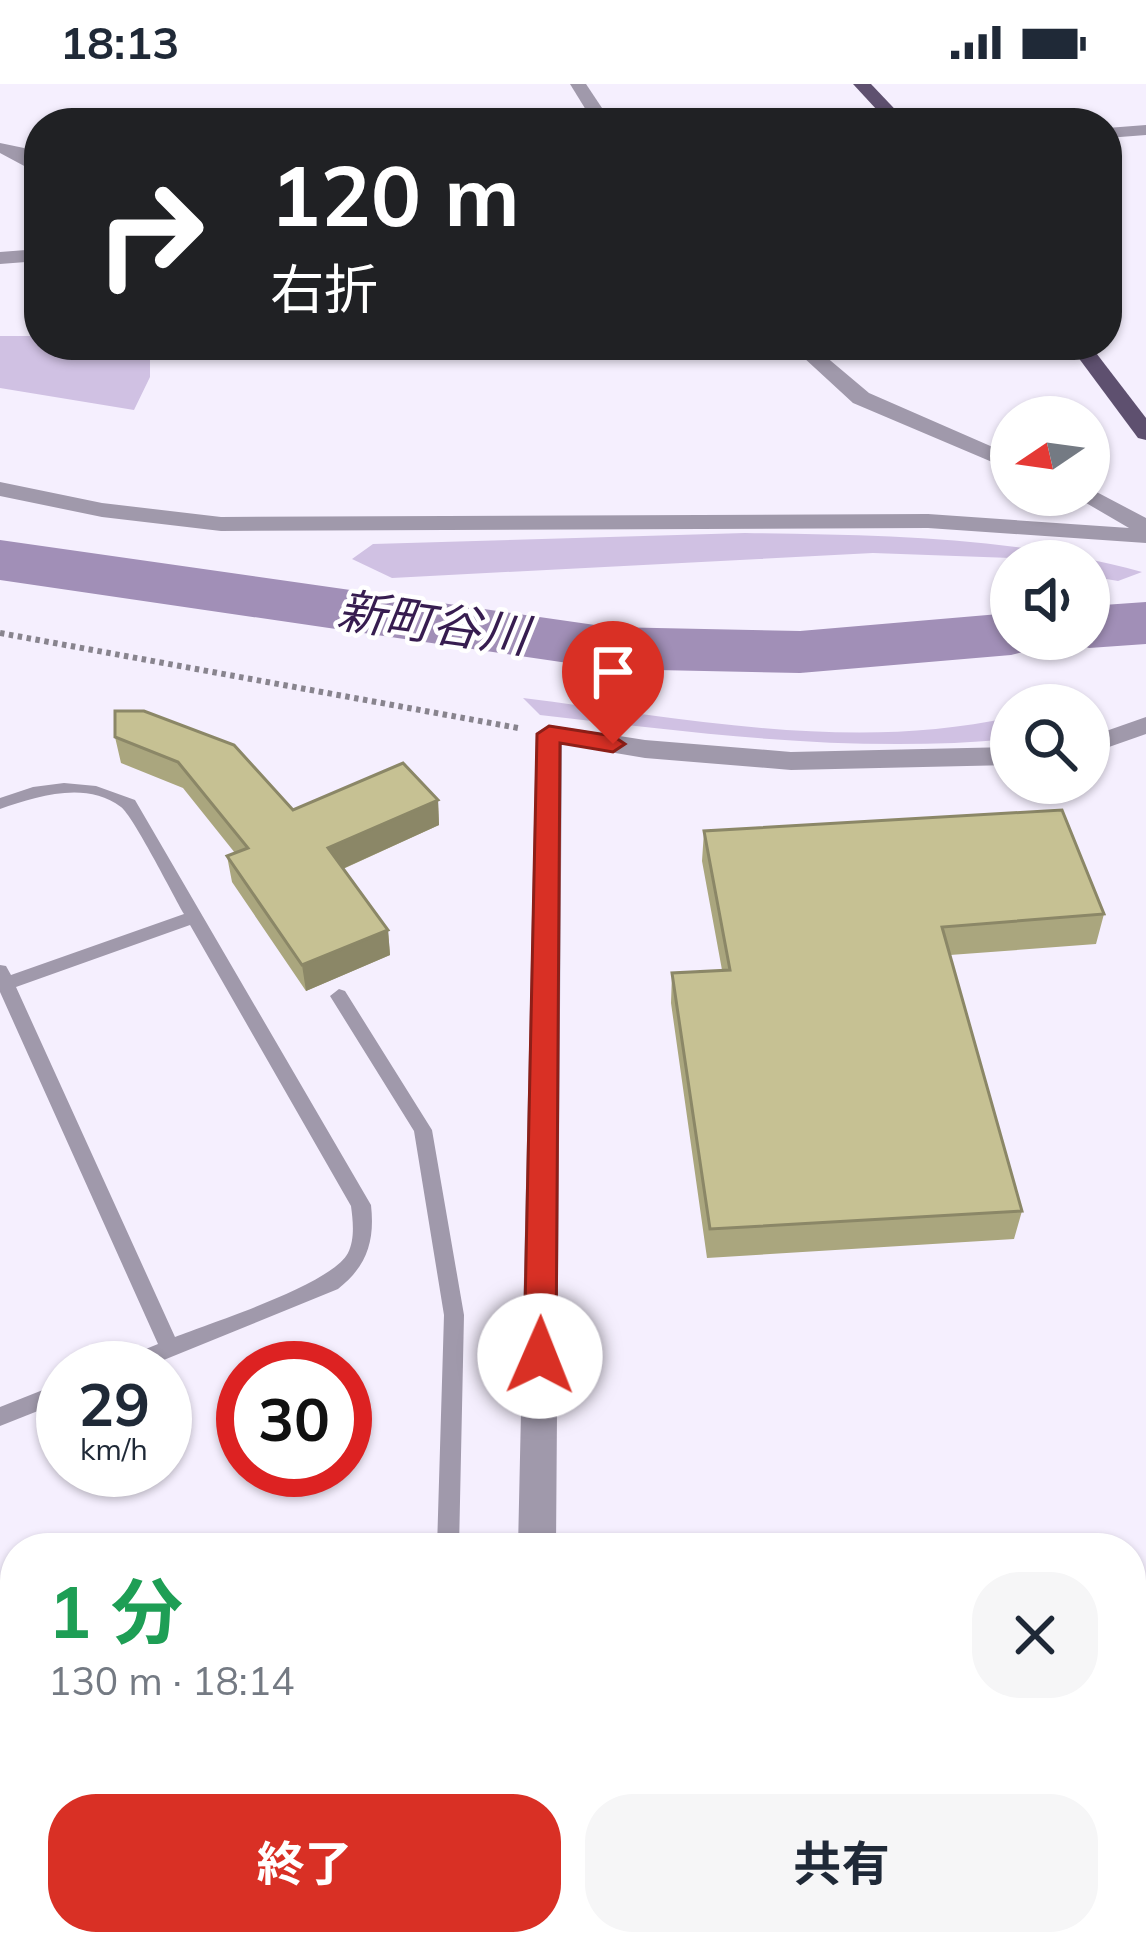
<!DOCTYPE html>
<html lang="ja">
<meta charset="utf-8">
<style>
:root{--surface:#fff;--page:#f6f6f7;--text:#1f2937;--muted:#747a83;--accent:#d93025}
body{margin:0;font-family:Mulish,"Noto Sans JP",sans-serif;background:var(--page);color:var(--text);height:100vh;display:flex;flex-direction:column;font-size:45px;white-space:nowrap}
*{box-sizing:border-box;margin:0}
p{font-size:39px;color:var(--muted)}
.icon{flex:none;width:66px;height:66px;fill:none;stroke:currentColor;stroke-width:2;stroke-linecap:round;stroke-linejoin:round}
.map{position:relative;flex:1;overflow:hidden}
.side{position:absolute;left:0px;top:1449px;width:1146px;height:423px;display:flex;flex-direction:column;background:var(--surface);border-radius:48px 48px 0 0;box-shadow:0 3px 9px #0004}
.side>*{flex:none}
.banner{position:absolute;left:24px;top:24px;width:1098px;height:252px;border-radius:48px;box-shadow:0 3px 9px #0004;background:#202124;color:#fff;overflow:hidden}
.needle{width:78px;rotate:257deg}
.buttons{position:absolute;left:990px;top:312px;display:grid;gap:24px}
.buttons a{display:grid;place-items:center;width:120px;height:120px;border-radius:50%;background:var(--surface);box-shadow:0 3px 9px #0004;font-size:60px}
.speed{position:absolute;left:36px;top:1257px;display:flex;gap:24px;font-size:60px;font-weight:700;text-align:center}
.speed>*{display:grid;place-content:center;width:156px;height:156px;border-radius:50%;background:var(--surface);box-shadow:0 3px 9px #0004;line-height:1}
.speed small{font-size:30px;font-weight:400}
.speed .limit{border:18px solid #d22;background:#fff;color:#111}
.pin{position:absolute;display:grid;place-items:center;width:102px;height:102px;color:#fff;margin:-123px -51px;border-radius:50% 50% 50% 0;rotate:-45deg;box-shadow:0 0 12px #0007}
.pin .icon{rotate:45deg}
.me{position:absolute;width:132px;margin:-66px;rotate:1deg;stroke-linejoin:round;filter:drop-shadow(0 0 9px #0008)}
.turn{display:flex;align-items:center;gap:42px;height:252px;padding:0 48px;font-size:54px}
.turn .icon{width:156px;height:156px;stroke-width:2.5}
.turn b{display:block;font-size:84px;line-height:102px}
.round{display:grid;place-items:center;flex:none;width:126px;height:126px;border-radius:48px;background:var(--page)}
.summary{display:flex;align-items:center;justify-content:space-between;height:204px;padding:0 48px}
h1{font-size:72px;font-weight:700;line-height:90px;color:#1e9e55}
.action{display:flex;gap:24px;margin-top:auto;padding:24px 48px}
.action a{flex:1;height:138px;border-radius:48px;background:var(--accent);color:#fff;font-size:48px;font-weight:700;line-height:138px;text-align:center}
.action a+a{background:var(--page);color:var(--text)}
.status{display:flex;justify-content:space-between;align-items:center;height:84px;padding:0 60px;background:var(--surface);direction:ltr}
.status svg{height:33px;fill:currentColor}
.map>svg:first-child{display:block}
</style>
<div class="status"><b>18:13</b><svg viewBox="0 0 49 12"><path d="M0 12V9h3v3zM5 12V6h3v6zM10 12V3h3v9zM15 12V0h3v12zM26 1h20v11H26zM47 4h2v5h-2z"/></svg></div>
<div class="map">
<svg width="1146" height="1870" viewBox="0 0 1146 1870">
<rect width="100%" height="100%" fill="#f5effe"/>
<g fill="#d0c1e3">
<polygon points="0,252 39,252 39,261 150,261 150,293 134,326 0,304"/>
<path d="M745 449C879 451 1011 452 1142 488L1118 497 1089 492V477L873 469 392 494 352 475 373 460Z"/>
<path d="M523 614C683 634 852 669 1011 633V655C853 670 697 649 540 631Z"/>
<polygon points="0,1749 15,1757 15,1857 202,1857 215,1864 262,1857 477,1857 428,1870 0,1870"/>
</g>
<g fill="none" stroke-linecap="round" stroke-linejoin="round">
<polyline stroke="#a18fb7" stroke-width="16" points="0,1774 15,1776"/>
<g fill="#a18fb7" fill-rule="evenodd">
<polygon points="0,456 609,543 800,547 1011,529 1011,555 1042,555 1035,565 1011,571 800,589 609,585 0,496"/>
<polygon points="1146,518 1146,560 1089,564 1063,555 1089,555 1089,522"/>
<polygon points="1146,1529 1146,1636 1131,1642 1131,1535"/>
<polygon points="0,1759 15,1759 15,1857 57,1860 33,1870 0,1870"/>
</g>
<polyline stroke="#88848e" stroke-width="6" stroke-dasharray="4.5 4.5" stroke-linecap="butt" points="0,549 518,644"/>
<g fill="#a099ab" fill-rule="evenodd">
<path d="M64 699 96 702 135 716 371 1121C375 1157 367 1182 338 1205L144 1284H111L114 1278 158 1260 0 908V881L6 882 11 891 184 830C173 811 133 732 121 723 85 696 36 713 0 725V714L33 703ZM190 841 351 1122C353 1137 355 1155 348 1169 331 1201 212 1238 175 1253L16 903Z"/>
<polygon points="339,905 345,907 432,1046 464,1231 459,1464 437,1464 444,1231 414,1047 330,912"/>
<polygon points="63,1298 63,1317 0,1342 0,1323"/>
<path d="M0 1522C19 1530 15 1548 15 1566 0 1558 0 1540 0 1522Z"/>
</g>
<g fill="#a099ab" fill-rule="evenodd">
<polygon points="570,0 586,0 612,39 594,39"/>
<polygon points="1146,41 1146,51 1107,54 1107,44"/>
<polygon points="0,59 24,64 39,75 39,100 30,95 28,84 0,69"/>
<polygon points="39,165 39,177 0,180 0,168"/>
<polygon points="790,261 812,261 869,309 1011,371 1011,386 853,319"/>
<polygon points="0,398 102,419 221,433 928,430 1129,444 1081,416 1078,411 1089,411 1089,404 1146,434 1146,459 928,444 221,447 102,433 0,412"/>
<polygon points="1146,633 1146,650 1089,670 1089,653"/>
<polygon points="549,641 645,656 791,668 1011,663 1011,681 791,686 645,674 562,660 556,1464 518,1464 536,649"/>
<polygon points="1146,1505 1146,1541 1131,1544 1131,1508"/>
</g>
<g fill="#5e506f" fill-rule="evenodd">
<polygon points="853,0 871,0 908,39 889,39"/>
<polygon points="1069,261 1090,261 1146,334 1146,356 1138,354"/>
</g>
</g>
<g fill="#aaa67e">
<polygon points="115,627 293,726 438,716 439,741 343,785 388,846 390,871 306,907 232,798 227,772 235,769 183,704 121,679 115,653"/>
<polygon points="704,747 1104,830 1096,860 950,871 1022,1127 1014,1155 707,1174 671,919 672,889 722,886 702,777"/>
</g>
<g fill="#8b8767">
<polygon points="438,716 439,741 331,790 328,764"/>
<polygon points="388,846 390,871 306,907 302,881"/>
</g>
<g fill="#c6c193" stroke="#8b8767" stroke-width="3">
<polygon points="115,627 144,627 234,661 293,726 403,679 438,716 328,764 388,846 302,881 227,772 248,764 178,678 115,653"/>
<polygon points="1062,726 1104,830 942,843 1022,1127 710,1145 672,889 730,886 704,747"/>
</g>
<polygon fill="#d93025" stroke="#8d1f18" stroke-width="3" points="549,642 613,652 625,660 613,668 560,659 556,1272 551,1282 529,1282 524,1272 537,650"/>
<g text-anchor="middle" dominant-baseline="central" stroke-width="9" stroke-linejoin="round" paint-order="stroke">
<g font-size="48" font-style="italic" fill="#371d50" stroke="#fff">
<text transform="translate(433 538) rotate(8)">新町谷川</text>
</g>
</g>
</svg>
<div class="buttons">
<a><svg class="needle" viewBox="-14 -14 28 28"><path d="M0-13l5 13h-10z" fill="#e53935"/><path d="M0 13l5-13h-10z" fill="#747a83"/></svg></a>
<a><svg class="icon" aria-label="sound" viewBox="0 0 24 24"><path d="M4 9h4l5-4v14l-5-4H4zM17 9q2 3 0 6"/></svg></a>
<a><svg class="icon" aria-label="search" viewBox="0 0 24 24"><circle cx="10" cy="10" r="6"/><path d="M15 15l6 6"/></svg></a>
</div>
<div class="speed"><div>29<small>km/h</small></div><div class="limit">30</div></div>
<div class="pin" style="left:613px;top:660px;background:#d93025"><svg class="icon" aria-label="arrive" viewBox="0 0 24 24"><path d="M6 21V4h12l-3 4 3 4H6"/></svg></div>
<svg class="me" style="left:540px;top:1272px" viewBox="-20 -20 40 40"><circle r="19" fill="#fff"/><path d="M0-13L10 11 0 6-10 11z" fill="#d93025"/></svg>
<div class="banner">
<div class="turn"><svg class="icon" aria-label="right" viewBox="0 0 24 24"><path d="M7 20v-9h11M14 6l5 5-5 5"/></svg><div><b>120 m</b>右折</div></div>
</div>
<section class="side">
<div class="summary"><div><h1>1 分</h1><p>130 m · 18:14</p></div><a class="round"><svg class="icon" aria-label="close" viewBox="0 0 24 24"><path d="M6 6l12 12M18 6L6 18"/></svg></a></div>
<div class="action"><a>終了</a><a>共有</a></div>
</section>
</div>
